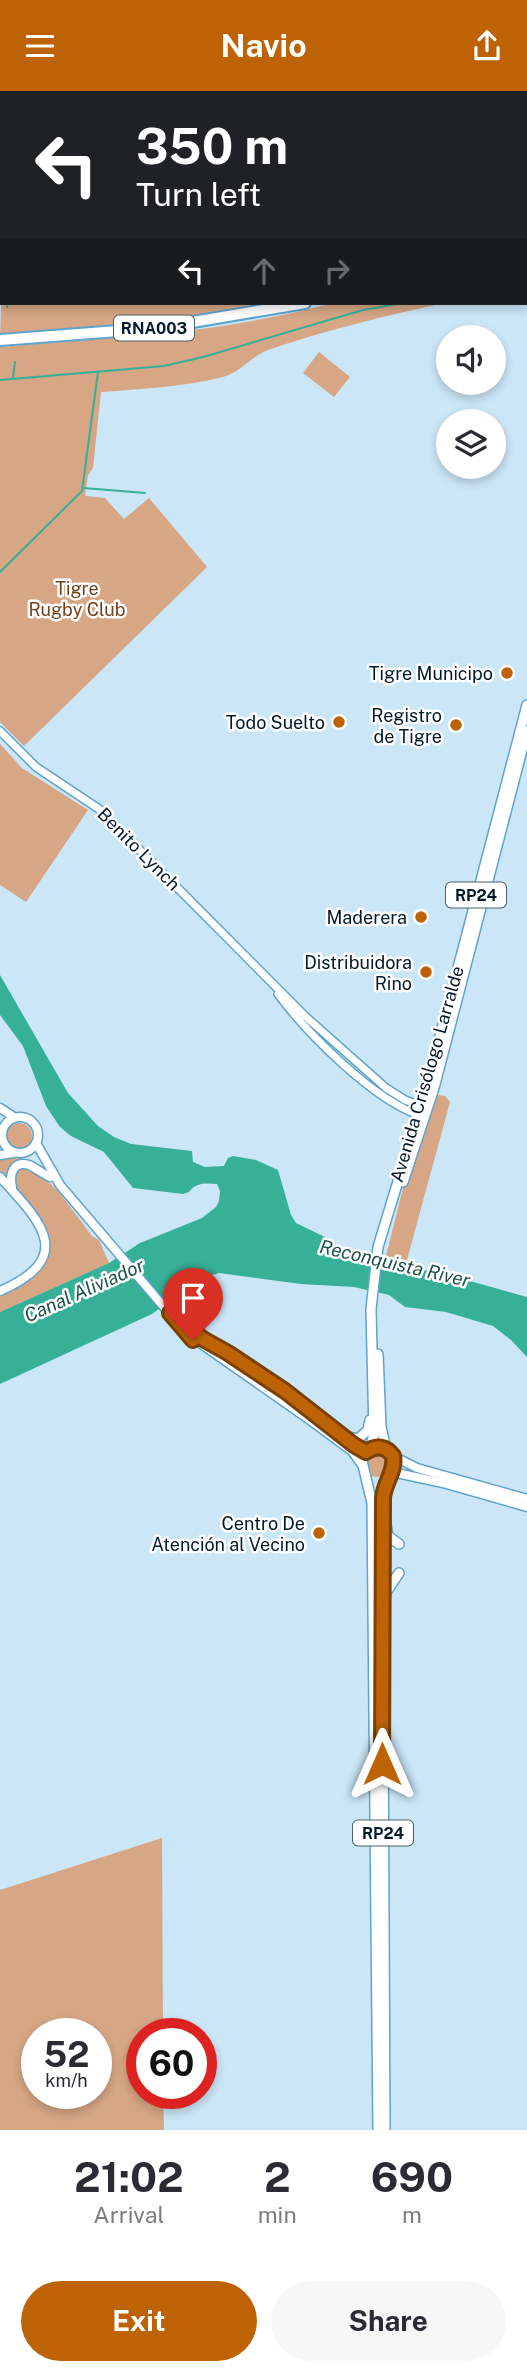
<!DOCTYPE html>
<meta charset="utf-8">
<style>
:root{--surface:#fff;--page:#f7f7f7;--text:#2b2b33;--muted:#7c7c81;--accent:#bd6305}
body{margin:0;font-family:"Public Sans",sans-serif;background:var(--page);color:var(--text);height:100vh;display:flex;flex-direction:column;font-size:26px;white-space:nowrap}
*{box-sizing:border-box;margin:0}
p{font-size:23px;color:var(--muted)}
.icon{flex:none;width:38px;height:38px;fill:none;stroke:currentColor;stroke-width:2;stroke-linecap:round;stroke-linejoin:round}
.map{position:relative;height:2039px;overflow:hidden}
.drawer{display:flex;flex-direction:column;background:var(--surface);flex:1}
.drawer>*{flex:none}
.guide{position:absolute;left:0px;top:0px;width:528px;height:214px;box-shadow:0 4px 10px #0003;background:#202124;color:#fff;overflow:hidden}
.controls{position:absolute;left:436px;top:234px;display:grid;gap:14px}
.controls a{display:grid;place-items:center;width:70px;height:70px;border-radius:50%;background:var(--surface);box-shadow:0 4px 10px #0003;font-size:35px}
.speed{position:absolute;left:21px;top:1927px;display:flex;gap:14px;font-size:35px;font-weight:700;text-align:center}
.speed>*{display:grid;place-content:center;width:91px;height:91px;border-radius:50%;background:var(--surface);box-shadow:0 4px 10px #0003;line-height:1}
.speed small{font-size:18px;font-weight:400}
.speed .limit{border:10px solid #d22;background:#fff;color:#111}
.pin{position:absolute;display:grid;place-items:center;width:60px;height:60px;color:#fff;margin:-72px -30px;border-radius:50% 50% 50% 0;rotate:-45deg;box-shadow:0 0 7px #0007}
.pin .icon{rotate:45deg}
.me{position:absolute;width:77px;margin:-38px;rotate:0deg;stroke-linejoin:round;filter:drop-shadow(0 0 5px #0008)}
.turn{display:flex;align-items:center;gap:24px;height:147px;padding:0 21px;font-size:32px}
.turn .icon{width:91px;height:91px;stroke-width:2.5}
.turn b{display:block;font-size:49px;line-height:60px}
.lanes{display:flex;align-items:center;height:66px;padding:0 21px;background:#0003;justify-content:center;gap:35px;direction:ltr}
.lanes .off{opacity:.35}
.eta{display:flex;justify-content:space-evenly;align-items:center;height:119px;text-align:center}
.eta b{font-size:42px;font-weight:700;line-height:49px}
.button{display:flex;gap:14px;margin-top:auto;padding:14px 21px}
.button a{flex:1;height:80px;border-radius:42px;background:var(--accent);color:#fff;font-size:28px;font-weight:700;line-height:80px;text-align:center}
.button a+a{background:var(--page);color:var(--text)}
header{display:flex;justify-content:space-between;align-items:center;height:91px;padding:0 21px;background:var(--accent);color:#fff;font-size:32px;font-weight:700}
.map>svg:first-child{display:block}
</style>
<header><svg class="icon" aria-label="menu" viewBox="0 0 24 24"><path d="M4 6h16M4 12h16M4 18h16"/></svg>Navio<svg class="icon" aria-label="share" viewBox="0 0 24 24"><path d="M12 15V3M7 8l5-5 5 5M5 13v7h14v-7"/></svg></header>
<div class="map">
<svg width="527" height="2039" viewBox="0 0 527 2039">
<rect width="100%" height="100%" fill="#cbe6f7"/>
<g fill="#d6a685" fill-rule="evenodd">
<polygon points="2,183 2,212 286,212 126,236 0,246"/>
<path d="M335 212H444C385 225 326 239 268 259 252 265 239 282 223 286 182 296 142 298 101 301L93 377 88 384 85 405 105 407 124 428 149 407 207 476 24 655 0 631V256C87 248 176 245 262 228 286 224 311 217 335 212Z"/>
<polygon points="319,261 350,286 334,306 303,282"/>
<polygon points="0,653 22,677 88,719 26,811 0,794"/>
<polygon points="438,1004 445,1005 450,1011 405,1176 384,1173 403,1097 408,1093 434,1008"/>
<circle cx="19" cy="1045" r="13"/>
<polygon points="4,1064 20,1066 27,1070 9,1078 4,1087 0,1082 0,1068"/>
<path d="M26 1077 51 1093 59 1101 92 1145 99 1149 109 1172 0 1221V1203C26 1192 38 1187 45 1159 48 1150 49 1141 44 1132 35 1116 16 1106 12 1087L19 1078Z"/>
<circle cx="377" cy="1373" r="13"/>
<path d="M162 1747 163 1942H142V2002H163L164 2039H0V1799ZM37 1942H96V2002H37Z"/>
</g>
<path fill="#36b198" d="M0 884 68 1002 98 1035 114 1046 131 1053 192 1060 193 1071 205 1076 224 1075 228 1067 233 1065 256 1069 278 1079 291 1124 296 1132 325 1146 333 1157 367 1172 438 1181 527 1206V1266L511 1249 493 1235 446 1221 405 1216 389 1204 354 1196 301 1193 219 1182 186 1192 178 1204 152 1223 0 1293V1221L109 1172 140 1152 202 1127 216 1116 219 1110 220 1100 217 1093C206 1092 196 1091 189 1101L183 1103 133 1097 104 1061 71 1045 60 1036 46 1015 23 955 0 924Z"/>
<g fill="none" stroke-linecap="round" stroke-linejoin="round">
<g stroke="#36b198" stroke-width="2">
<polyline points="0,8 2,8"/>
<polyline points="7,216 8,212"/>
<polyline points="13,287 15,271"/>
<polyline points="0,289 164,275 203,266 363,219 402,212"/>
<polyline points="84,397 145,402"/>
<polyline points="0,481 82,400 98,281"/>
</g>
<g stroke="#5fa4cd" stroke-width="10">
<g id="tertiary">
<polyline points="12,0 17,2"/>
<polyline points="0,640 36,676 99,718 306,926 386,997 405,1009 424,1016"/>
<path d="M278 903C307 942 375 1011 422 1025"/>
</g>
</g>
<g stroke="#5fa4cd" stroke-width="11">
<g id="secondary">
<polyline points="0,1017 14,1026"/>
<circle cx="20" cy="1044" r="18"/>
<polyline points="36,1052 60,1094 187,1243 310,1329 352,1360 362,1374"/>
<polyline points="0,1064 13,1062"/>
<path d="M0 1086C40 1130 78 1166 0 1200"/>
<path d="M12 1096C9 1084 13 1069 29 1074 36 1077 43 1083 50 1086"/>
<polyline points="183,1232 203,1249 227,1262 285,1300 349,1350 366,1361"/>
<polyline points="393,1365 417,1377 527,1408"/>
<polyline points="392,1381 443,1392 527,1416"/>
</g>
</g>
<g stroke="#5fa4cd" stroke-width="12">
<g id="primary">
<polyline points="403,1091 434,997 527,640"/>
<polyline points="378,1263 381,1336 386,1358"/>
<polyline points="336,1339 348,1346 358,1348 368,1339 370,1329"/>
<polyline points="370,1358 374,1343 371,1218 378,1156 427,995 527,614"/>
<polyline points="386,1433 388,1445 399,1453"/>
<polyline points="383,1506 399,1482"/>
<path d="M378 2039 372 1412 362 1370 368 1359 378 1356 389 1360C400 1375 384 1390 382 1407L385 2039"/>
</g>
</g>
<g stroke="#5fa4cd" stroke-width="14">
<g id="motorway">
<polyline points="0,39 2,40"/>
<polyline points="0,108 2,109"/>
<polyline points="0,179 2,178"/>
<polyline points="0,249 157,237 305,212"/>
</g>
</g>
<use href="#tertiary" stroke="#fff" stroke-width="7"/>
<use href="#secondary" stroke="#fff" stroke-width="8"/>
<use href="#primary" stroke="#fff" stroke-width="9"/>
<use href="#motorway" stroke="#fff" stroke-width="10"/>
</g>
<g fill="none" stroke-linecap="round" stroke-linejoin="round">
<g stroke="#7b4003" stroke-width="18">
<path id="route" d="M193 1249 170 1222 203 1248 228 1262 285 1300 354 1354 366 1361C376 1354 386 1355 393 1365 396 1380 384 1392 383 1407L382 1673"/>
</g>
<use href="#route" stroke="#bd6305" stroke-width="12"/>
</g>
<g fill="#bd6305" stroke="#fff" stroke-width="2.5">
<circle cx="507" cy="582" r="7"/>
<circle cx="339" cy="631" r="7"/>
<circle cx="456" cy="634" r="7"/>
<circle cx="421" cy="826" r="7"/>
<circle cx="426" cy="881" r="7"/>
<circle cx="319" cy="1442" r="7"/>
</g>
<g text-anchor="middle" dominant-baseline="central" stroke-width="5" stroke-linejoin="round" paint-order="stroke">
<g fill="#fff" stroke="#4c5e69" stroke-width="2">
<rect x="114" y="224.5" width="80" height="25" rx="5"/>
<rect x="446" y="791.5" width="60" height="25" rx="5"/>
<rect x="353" y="1729.5" width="60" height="25" rx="5"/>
</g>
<g font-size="16" font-weight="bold" fill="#001929">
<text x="154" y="237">RNA003</text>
<text x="476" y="804">RP24</text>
<text x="383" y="1742">RP24</text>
</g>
<g font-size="18" fill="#72411a" stroke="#fff">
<text x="77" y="497">Tigre<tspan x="77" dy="21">Rugby Club</tspan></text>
</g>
<g font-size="18" fill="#001929" stroke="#fff" text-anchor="end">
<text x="493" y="582">Tigre Municipo</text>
<text x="442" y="624">Registro<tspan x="442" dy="21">de Tigre</tspan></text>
<text x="325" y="631">Todo Suelto</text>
<text x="407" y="826">Maderera</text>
<text x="412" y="871">Distribuidora<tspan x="412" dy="21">Rino</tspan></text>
<text x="305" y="1432">Centro De<tspan x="305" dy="21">Atención al Vecino</tspan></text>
</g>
<g font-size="18" fill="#001929" stroke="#fff">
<text transform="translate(139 758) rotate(45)">Benito Lynch</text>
<text transform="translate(427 983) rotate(-74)">Avenida Crisólogo Larralde</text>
</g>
<g font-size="19" font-style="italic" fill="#1f5146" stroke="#fff">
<text transform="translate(395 1172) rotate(13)">Reconquista River</text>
<text transform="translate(84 1199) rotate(-24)">Canal Aliviador</text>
</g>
</g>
</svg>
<div class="controls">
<a><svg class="icon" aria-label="sound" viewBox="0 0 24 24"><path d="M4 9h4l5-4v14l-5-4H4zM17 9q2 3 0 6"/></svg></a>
<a><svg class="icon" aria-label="layers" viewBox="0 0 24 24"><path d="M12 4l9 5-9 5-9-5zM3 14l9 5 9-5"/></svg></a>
</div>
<div class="speed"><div>52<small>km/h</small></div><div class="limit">60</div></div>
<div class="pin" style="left:193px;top:1249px;background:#d93025"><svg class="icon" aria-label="arrive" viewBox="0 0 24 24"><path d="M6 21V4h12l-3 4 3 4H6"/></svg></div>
<svg class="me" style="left:382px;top:1673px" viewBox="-20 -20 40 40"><path d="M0-17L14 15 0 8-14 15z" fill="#bd6305" stroke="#fff" stroke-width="4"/></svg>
<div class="guide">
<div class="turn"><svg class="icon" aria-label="left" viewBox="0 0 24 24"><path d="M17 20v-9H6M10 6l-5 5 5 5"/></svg><div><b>350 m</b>Turn left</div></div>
<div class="lanes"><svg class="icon" aria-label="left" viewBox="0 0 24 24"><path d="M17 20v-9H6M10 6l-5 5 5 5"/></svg><svg class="icon off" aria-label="ahead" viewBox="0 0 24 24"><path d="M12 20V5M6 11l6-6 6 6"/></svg><svg class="icon off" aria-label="right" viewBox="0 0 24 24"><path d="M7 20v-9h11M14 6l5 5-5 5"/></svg></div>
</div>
</div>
<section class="drawer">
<div class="eta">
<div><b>21:02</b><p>Arrival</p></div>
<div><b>2</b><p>min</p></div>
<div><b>690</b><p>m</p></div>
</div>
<div class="button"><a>Exit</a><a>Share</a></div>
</section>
